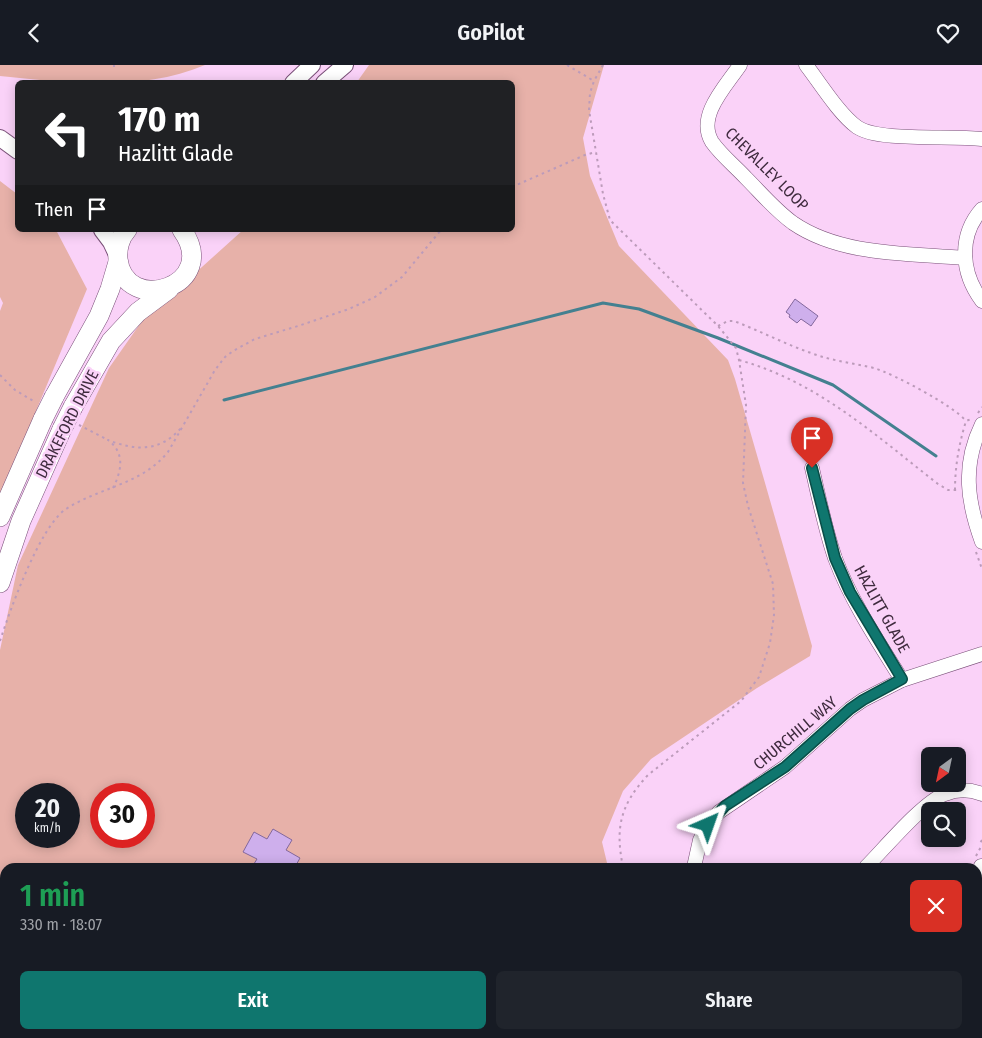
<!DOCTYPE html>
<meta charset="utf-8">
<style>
:root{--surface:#171b24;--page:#20242c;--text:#f1f3f6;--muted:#9ea1a6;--accent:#0f766e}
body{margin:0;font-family:"Fira Sans Condensed",sans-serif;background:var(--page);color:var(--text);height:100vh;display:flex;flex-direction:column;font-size:19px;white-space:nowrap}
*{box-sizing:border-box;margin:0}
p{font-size:16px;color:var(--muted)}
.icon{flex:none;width:28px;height:28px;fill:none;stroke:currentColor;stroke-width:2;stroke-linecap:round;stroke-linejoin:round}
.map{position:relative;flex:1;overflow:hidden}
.sheet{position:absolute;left:0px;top:798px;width:982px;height:176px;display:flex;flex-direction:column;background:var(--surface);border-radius:15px 15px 0 0;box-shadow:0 2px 12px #0003}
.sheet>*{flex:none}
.hud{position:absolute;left:15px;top:15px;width:500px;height:152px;border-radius:8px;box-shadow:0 2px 12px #0003;background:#202124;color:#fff;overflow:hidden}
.needle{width:32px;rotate:213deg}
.buttons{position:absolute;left:921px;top:682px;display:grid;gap:10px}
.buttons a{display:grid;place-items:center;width:45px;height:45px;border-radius:8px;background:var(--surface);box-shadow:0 2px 12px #0003;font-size:25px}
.speed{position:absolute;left:15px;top:718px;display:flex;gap:10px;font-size:25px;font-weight:700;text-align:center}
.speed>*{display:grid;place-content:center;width:65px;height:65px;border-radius:50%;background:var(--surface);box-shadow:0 2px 12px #0003;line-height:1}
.speed small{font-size:12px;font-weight:400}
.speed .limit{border:8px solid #d22;background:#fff;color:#111}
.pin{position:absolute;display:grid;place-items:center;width:42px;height:42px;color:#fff;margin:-51px -21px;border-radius:50% 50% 50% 0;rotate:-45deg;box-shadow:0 0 5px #0007}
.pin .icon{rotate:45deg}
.me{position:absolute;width:55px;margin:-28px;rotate:43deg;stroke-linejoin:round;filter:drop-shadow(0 0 4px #0008)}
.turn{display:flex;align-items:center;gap:18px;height:105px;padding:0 20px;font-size:22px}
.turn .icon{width:65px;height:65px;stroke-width:2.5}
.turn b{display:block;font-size:35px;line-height:42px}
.then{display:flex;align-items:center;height:48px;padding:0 20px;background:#0003;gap:10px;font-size:19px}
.round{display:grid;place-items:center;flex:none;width:52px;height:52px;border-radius:8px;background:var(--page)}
.summary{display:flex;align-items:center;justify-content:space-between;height:85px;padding:0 20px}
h1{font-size:30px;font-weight:600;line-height:38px;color:#1e9e55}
.action{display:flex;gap:10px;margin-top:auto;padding:10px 20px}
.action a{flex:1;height:58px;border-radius:8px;background:var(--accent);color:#fff;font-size:20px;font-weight:600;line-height:58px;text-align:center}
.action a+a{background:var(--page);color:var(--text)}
header{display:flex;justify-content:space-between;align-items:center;height:65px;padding:0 20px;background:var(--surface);font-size:22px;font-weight:600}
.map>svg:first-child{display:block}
</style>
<header><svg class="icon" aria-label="back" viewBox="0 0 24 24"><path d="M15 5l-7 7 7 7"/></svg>GoPilot<svg class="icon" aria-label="heart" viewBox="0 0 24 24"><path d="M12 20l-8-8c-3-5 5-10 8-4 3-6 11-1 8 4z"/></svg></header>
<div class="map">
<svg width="982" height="973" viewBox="0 0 982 973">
<rect width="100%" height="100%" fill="#fad2f8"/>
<g fill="#e7b1a9" fill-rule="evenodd">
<path d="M0 0H205C141 27 68 18 0 11Z"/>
<path d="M369 0H604L583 73 590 111 619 181 728 295 735 314 812 581 810 591 757 623 651 694 623 726 602 777 608 802H5V969H618L596 973H0V585L18 500 109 303 142 256 243 165H512V18L357 17ZM26 729H69V771H26ZM101 729H144V771H101Z"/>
<polygon points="0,116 17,129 18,165 56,165 87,224 0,432 0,246 3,238 0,232"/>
</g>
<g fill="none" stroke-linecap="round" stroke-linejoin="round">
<polyline stroke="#448090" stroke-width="3" points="224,335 603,238 639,244 718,273 833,320 936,391"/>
</g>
<g fill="#ceafec" stroke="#83689c">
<polygon points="795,234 818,251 811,261 801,254 797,258 789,252 790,250 786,247"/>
<polygon points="273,764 292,775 286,785 300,793 295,802 252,802 257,794 243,787 254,767 267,774"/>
</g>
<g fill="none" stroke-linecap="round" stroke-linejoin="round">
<g stroke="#7a5079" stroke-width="15">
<g id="minor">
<path d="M740 0C726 21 696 51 712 77 721 90 736 102 746 113 761 128 775 145 793 158 841 191 908 188 965 193"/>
<path d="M806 0C820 18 839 49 857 62 878 77 952 70 982 74"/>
<path d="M982 144C958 171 961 208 982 236"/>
<path d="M982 359C962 400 967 436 982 477"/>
<path d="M812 403C819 433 825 464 835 493 851 536 877 575 902 615"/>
<polyline points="981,801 978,845 982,892"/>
<polyline points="694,802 700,775 708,760 719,747 785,702 850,644 863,635 902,615 982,589"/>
<path d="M866 802C884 784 923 737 945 729 957 724 969 724 982 729"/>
<polyline points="184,973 184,969"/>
<polyline points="212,973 214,969"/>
</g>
</g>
<g stroke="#7a5079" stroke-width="18">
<g id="major">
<polyline points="293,18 312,0"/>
<polyline points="324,18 345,0"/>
<polyline points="0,73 18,86"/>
<polyline points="102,165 111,177 118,192"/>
<polyline points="979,867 982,872"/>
<polyline points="978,915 982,915"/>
<polyline points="636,973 655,969"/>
</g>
</g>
<g stroke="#7a5079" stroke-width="20">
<g id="highway">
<path d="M127 165C120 172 117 184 118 194 125 252 222 221 182 165"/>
<polyline points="54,332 99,251 110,224 118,197"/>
<polyline points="73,342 111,276 138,247 169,224"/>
<polyline points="0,452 43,354"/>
<polyline points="0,518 21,456 62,364"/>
</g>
</g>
<g stroke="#bc9bba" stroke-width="2" stroke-dasharray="2.5 4" stroke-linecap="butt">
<polyline points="567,0 594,16"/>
<path d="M603 0 594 16 590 28 589 45 603 129 610 155 718 261 736 283 739 295 746 340 743 418 748 441 773 519 774 550 770 578 759 612 741 636 648 710C620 740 615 763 623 802"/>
<polyline points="114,2 114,0"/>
<polyline points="512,122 585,90 596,87"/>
<path d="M718 261 728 256H734C760 266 785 279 811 288 832 296 853 298 874 303 894 309 954 341 966 356"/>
<path d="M739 295C818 317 875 370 938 419L948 425H958"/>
<polyline points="0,310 15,325 35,337"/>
<polyline points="978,348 982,342"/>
<polyline points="79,360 108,375"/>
<path d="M113 423C122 405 125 388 108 375 136 386 160 387 181 363"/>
<path d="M955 425C955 401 959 379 966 356L971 354"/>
<polyline points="976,487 982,504"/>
<path d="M0 576C10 545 40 461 66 444 100 422 141 420 168 387L215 305 225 292 233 286 255 274 298 261 349 244 375 232 402 212 441 165"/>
<polyline points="982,775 980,778 982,780"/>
<polyline points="976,791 982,780"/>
<polyline points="978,947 982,947"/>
<polyline points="408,969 425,969"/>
<polyline points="751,969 752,973"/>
<polyline points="872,969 873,973"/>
<polyline points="490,973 500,969"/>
<polyline points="830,973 848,969"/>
</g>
<use href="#minor" stroke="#fff" stroke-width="14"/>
<use href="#major" stroke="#fff" stroke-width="16"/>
<use href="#highway" stroke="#fff" stroke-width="19"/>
<g stroke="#7a5079" stroke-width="20" stroke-linecap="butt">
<g id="highway-bridge">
<polyline points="43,354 54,332"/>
<polyline points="62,364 73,342"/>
</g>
</g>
<use href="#highway-bridge" stroke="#fff" stroke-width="19"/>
</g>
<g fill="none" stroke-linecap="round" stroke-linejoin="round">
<g stroke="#0a4d48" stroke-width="12">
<polyline id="route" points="708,760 725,741 785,702 850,644 863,635 902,614 850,527 835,493 812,403"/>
</g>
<use href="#route" stroke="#0f766e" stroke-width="9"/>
</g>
<g text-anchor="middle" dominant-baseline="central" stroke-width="5" stroke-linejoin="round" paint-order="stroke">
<g font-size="16" fill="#3f2b3e" stroke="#fad2f8">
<text transform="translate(767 104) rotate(45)">CHEVALLEY LOOP</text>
<text transform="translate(67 359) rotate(-63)">DRAKEFORD DRIVE</text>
<text transform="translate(882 544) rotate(61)">HAZLITT GLADE</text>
<text transform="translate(795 668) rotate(-40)">CHURCHILL WAY</text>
</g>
</g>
</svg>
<div class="buttons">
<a><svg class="needle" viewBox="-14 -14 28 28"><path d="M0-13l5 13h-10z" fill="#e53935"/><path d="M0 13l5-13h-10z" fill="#9ea1a6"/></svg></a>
<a><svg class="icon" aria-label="search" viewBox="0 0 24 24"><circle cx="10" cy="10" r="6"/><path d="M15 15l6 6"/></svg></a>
</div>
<div class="speed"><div>20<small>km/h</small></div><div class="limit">30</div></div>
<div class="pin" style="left:812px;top:403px;background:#d93025"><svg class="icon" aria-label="arrive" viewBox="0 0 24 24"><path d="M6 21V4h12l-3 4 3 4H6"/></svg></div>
<svg class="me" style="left:708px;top:760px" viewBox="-20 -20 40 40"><path d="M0-17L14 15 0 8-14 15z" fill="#0f766e" stroke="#fff" stroke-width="4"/></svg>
<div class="hud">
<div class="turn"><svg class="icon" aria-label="left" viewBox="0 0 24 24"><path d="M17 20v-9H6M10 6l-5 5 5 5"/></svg><div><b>170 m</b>Hazlitt Glade</div></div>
<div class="then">Then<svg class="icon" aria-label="arrive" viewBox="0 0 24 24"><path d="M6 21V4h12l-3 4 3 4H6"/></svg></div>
</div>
<section class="sheet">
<div class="summary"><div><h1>1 min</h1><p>330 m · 18:07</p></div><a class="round" style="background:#d93025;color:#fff"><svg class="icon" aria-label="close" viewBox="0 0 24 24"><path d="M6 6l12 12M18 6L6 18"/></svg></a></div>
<div class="action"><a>Exit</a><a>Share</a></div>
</section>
</div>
